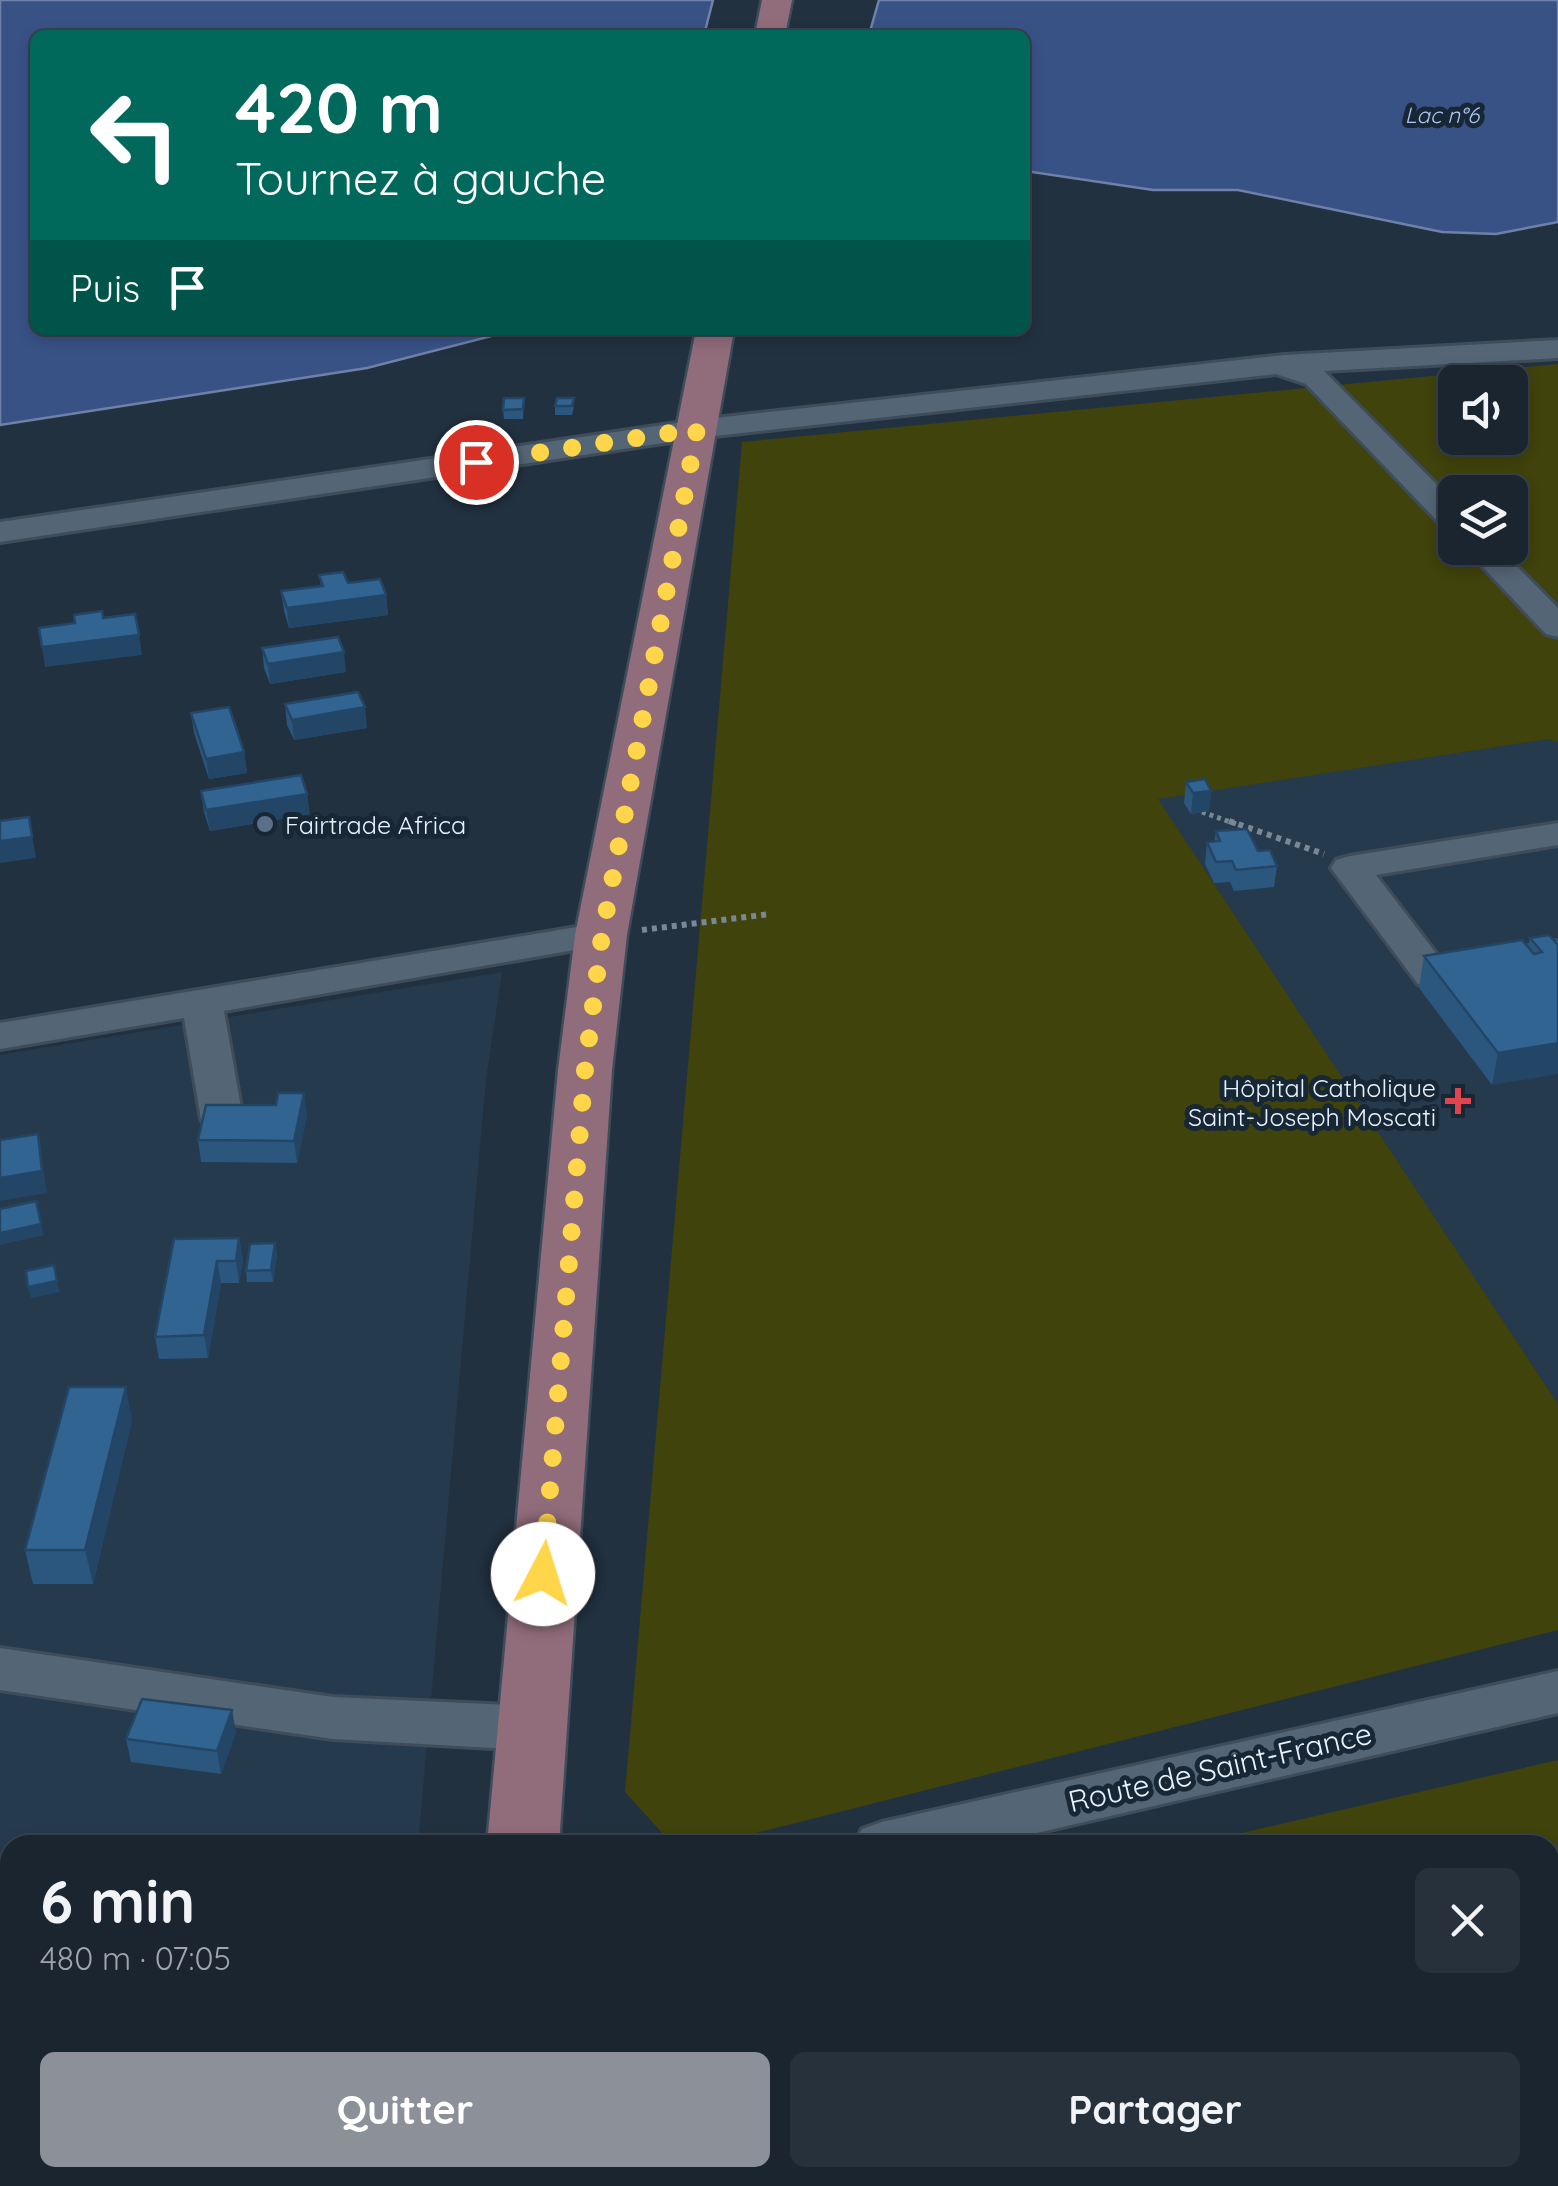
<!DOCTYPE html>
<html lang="fr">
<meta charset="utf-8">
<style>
:root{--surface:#1a2530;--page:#27313c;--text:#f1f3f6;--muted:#9fa5ab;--line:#38424c;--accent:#8c9099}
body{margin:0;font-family:Quicksand,sans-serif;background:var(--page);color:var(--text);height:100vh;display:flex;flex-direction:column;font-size:38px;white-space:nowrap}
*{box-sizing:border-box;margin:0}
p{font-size:32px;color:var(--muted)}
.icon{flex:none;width:55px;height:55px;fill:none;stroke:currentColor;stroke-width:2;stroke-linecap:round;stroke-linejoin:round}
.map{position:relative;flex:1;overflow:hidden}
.side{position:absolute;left:0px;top:1835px;width:1560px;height:352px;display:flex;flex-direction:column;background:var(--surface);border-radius:30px 30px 0 0;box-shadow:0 5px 15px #0003,0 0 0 2px var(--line)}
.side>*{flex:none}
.banner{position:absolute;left:30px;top:30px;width:1000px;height:305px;border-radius:15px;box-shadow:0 5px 15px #0003,0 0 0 2px var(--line);background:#00695c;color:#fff;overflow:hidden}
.fabs{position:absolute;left:1438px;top:365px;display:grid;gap:20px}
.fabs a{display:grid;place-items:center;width:90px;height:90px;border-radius:15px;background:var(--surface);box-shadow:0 5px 15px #0003,0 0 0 2px var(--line);font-size:50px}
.pin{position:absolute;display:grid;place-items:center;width:85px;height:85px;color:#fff;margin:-42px;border:5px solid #fff;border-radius:50%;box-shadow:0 2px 10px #0007}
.me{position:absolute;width:110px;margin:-55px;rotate:5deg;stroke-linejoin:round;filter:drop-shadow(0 0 8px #0008)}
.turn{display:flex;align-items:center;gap:35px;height:210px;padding:0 40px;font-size:45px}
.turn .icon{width:130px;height:130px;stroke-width:2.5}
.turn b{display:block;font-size:70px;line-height:85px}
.then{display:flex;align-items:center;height:95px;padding:0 40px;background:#0003;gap:20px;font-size:38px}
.round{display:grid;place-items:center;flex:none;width:105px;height:105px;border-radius:15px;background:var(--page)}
.headline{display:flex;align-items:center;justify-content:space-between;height:170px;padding:0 40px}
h1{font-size:60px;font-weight:800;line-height:75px}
.cta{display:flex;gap:20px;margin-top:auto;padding:20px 40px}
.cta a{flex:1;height:115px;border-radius:15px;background:var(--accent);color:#fff;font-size:40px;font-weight:800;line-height:115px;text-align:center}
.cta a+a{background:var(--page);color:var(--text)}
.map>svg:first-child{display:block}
</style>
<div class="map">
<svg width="1558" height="2186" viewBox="0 0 1558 2186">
<rect width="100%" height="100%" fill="#223140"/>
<g fill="#263a4e">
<polygon points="1549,739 1558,742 1558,1404 1157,798"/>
<polygon points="502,972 486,1079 418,1845 10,1845 10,2178 384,2178 383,2186 0,2186 0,1055"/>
</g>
<g fill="#40430b" fill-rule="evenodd">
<path d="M1558 364V742L1548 739 1158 799 1558 1404V1630L713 1844 665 1836 625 1792 742 442ZM1455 382H1510V438H1455ZM1455 492H1510V548H1455Z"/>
<polygon points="1558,1760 1558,2186 640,2186 640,2178 1550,2178 1550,1845 1190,1845"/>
</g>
<g fill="#395286" stroke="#6e82a9" stroke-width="2.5">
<polygon points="0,0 713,0 704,35 35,35 35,330 515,330 367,368 0,425"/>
<polygon points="879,0 1558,0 1558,222 1496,234 1442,232 1238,190 1153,190 1025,171 1025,35 869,35"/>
</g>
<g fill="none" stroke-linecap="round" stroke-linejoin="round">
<g stroke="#3f4d5a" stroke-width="6">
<g id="minor">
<polygon points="1558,340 1558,358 1324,371 1455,503 1455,531 1444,528 1306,384 1276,374 697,438 0,542 0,522 697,420 1284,355"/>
<polygon points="1465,548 1499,548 1558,608 1558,637 1546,634"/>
<polygon points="1558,823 1558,845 1376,875 1442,961 1558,941 1558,965 1432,987 1418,984 1331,868 1336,860 1350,856"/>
<polygon points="601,923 615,927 621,935 615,943 224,1011 243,1119 237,1129 222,1133 207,1129 201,1119 184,1018 0,1049 0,1023"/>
<polygon points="0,1648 333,1697 530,1706 549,1713 557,1728 549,1743 530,1750 333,1739 0,1690"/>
<polygon points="1558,1671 1558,1713 984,1845 854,1845 862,1829 882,1822"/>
<polygon points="10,2021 10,2073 0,2076 0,2022"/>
</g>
</g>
<g stroke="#3f4d5a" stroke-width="5">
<g id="major">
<polygon points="762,0 792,0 785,35 755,35"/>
<polygon points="696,330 734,330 627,935 612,1070 559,1845 487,1845 558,1070 575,935"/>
<rect x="468" y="2178" width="80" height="8"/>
</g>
</g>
<polyline stroke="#7a8794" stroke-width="5" stroke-dasharray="4 4" stroke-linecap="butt" points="1202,812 1236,824"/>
<g stroke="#7a8794" stroke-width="6" stroke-dasharray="5 5" stroke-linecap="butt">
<polyline points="1229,821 1324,854"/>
<polyline points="642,930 770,914"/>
</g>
<g stroke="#7a8794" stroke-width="8" stroke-dasharray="6 6" stroke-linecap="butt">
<polyline points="1550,2063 1558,2066"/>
<polyline points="1550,2122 1558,2120"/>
<polyline points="1098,2178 1101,2186"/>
<polyline points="1301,2186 1334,2178"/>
</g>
<use href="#minor" fill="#546576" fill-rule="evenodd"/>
<use href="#major" fill="#916c7a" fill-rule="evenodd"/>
</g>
<g fill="#2b567e">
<polygon points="524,398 523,419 504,419 503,410"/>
<polygon points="557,398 574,407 572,415 555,415 555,406"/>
<polygon points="319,575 386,595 388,615 289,628 284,611 281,591 321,586"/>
<polygon points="262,648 346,672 270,684 264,668"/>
<polygon points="285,704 367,728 294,740 287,725"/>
<polygon points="191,713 244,752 247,773 209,779 194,733"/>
<polygon points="1186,782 1211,791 1209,811 1191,814 1184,803"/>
<polygon points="201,791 310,814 210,831 204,812"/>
<polygon points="1216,831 1258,851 1277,866 1274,887 1234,891 1230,882 1214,883 1205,864 1207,842 1214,842"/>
<polygon points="1549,935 1492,1085 1419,988 1424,956 1528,947 1530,938"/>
<polygon points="276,1105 307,1115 297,1163 201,1162 198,1140"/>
<polygon points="239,1238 243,1260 239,1283 221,1283 208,1358 159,1359 155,1337 174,1239"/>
<polygon points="275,1243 277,1255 273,1282 247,1282 246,1271"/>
<polygon points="132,1420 93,1584 33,1584 25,1550"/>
<polygon points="236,1732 221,1774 131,1762 126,1739"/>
</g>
<g fill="#234666">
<polygon points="386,595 388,615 289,628 287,608"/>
<polygon points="139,635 142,655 45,667 42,647"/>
<polygon points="344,652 346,672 270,684 268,664"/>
<polygon points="365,707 367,728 294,740 292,720"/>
<polygon points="244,752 247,773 209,779 206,759"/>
<polygon points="1211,791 1209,811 1191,814 1193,793"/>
<polygon points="307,794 310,814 210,831 206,810"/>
<polygon points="29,817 36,858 0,863 0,841"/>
<polygon points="1558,1043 1558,1074 1492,1085 1498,1053"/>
<polygon points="304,1093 307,1115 297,1163 294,1141"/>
<polygon points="38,1134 47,1193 0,1201 0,1178"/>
<polygon points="41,1224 44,1235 0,1245 0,1233"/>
<polygon points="239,1238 243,1260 239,1283 236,1261"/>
<polygon points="275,1243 277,1255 273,1282 271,1270"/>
<polygon points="217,1261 221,1283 208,1358 204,1335"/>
<polygon points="57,1281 60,1292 31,1298 28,1287"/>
<polygon points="126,1387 132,1420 93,1584 85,1550"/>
<polygon points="232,1710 236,1732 221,1774 217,1751"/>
</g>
<g fill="#326492" stroke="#234666" stroke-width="2.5">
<polygon points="504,398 524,398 523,409 503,410"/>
<polygon points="557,398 574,398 572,406 555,406"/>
<polygon points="343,572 348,583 380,579 386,595 287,608 281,591 323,586 319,575"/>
<polygon points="102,611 103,618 135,614 139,635 42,647 39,628 75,623 74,615"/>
<polygon points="338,637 344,652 268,664 262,648"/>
<polygon points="358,692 365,707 292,720 285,704"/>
<polygon points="229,707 244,752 206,759 191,713"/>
<polygon points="301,775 307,794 206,810 201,791"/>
<polygon points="1205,779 1211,791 1193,793 1186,782"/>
<polygon points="29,817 32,837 0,841 0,821"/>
<polygon points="1247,829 1258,851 1270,850 1277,866 1236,870 1232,861 1216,862 1207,842 1220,841 1216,831"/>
<polygon points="1549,935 1558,945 1558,1043 1498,1053 1424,956 1522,940 1534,954 1542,952 1530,938"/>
<polygon points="278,1093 304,1093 294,1141 198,1140 206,1105 276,1105"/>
<polygon points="38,1134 42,1171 0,1178 0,1140"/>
<polygon points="36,1201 41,1224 0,1233 0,1209"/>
<polygon points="239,1238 236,1261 217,1261 204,1335 155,1337 174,1239"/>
<polygon points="275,1243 271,1270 246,1271 250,1244"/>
<polygon points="54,1265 57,1281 28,1287 26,1271"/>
<polygon points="69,1387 126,1387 85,1550 25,1550"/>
<polygon points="142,1699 232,1710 217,1751 126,1739"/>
<polygon points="364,1842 404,1844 363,1845"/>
</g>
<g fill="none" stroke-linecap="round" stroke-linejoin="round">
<polyline stroke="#ffd54a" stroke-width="18" stroke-dasharray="0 32.4" points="476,462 697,429 602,935 585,1070 543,1574"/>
</g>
<circle fill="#5c6f8a" stroke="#182736" stroke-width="4" cx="265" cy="824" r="10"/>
<path fill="#e0444e" stroke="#182736" stroke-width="4" d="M1453 1086h10v10h10v10h-10v10h-10v-10h-10v-10h10z"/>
<g text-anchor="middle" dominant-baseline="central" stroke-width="10" stroke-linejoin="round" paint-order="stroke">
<g font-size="22" font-style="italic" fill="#aec6f6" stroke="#182736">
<text x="1442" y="115">Lac n°6</text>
</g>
<g font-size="25" fill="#e8f2fc" stroke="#182736" text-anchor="start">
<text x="285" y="824">Fairtrade Africa</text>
<text x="1436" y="1087" text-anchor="end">Hôpital Catholique<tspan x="1436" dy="29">Saint-Joseph Moscati</tspan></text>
</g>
<g font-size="30" fill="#e8f2fc" stroke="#182736">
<text transform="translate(1220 1767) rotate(-13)">Route de Saint-France</text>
</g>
</g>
</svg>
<div class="fabs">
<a><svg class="icon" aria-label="sound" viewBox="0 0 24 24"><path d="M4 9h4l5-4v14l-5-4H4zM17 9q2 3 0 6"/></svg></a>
<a><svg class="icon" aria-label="layers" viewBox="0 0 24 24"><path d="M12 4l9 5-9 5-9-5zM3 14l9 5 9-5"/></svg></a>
</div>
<div class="pin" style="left:476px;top:462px;background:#d93025"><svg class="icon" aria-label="arrive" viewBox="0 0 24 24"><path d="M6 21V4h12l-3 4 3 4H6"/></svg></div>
<svg class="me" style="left:543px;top:1574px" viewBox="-20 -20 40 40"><circle r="19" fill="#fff"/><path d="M0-13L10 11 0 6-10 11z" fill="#ffd54a"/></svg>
<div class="banner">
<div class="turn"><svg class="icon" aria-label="left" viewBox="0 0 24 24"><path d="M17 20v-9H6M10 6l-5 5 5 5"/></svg><div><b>420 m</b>Tournez à gauche</div></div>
<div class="then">Puis<svg class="icon" aria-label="arrive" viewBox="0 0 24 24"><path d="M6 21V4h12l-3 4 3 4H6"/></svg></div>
</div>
<section class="side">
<div class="headline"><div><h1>6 min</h1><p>480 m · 07:05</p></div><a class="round"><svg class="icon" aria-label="close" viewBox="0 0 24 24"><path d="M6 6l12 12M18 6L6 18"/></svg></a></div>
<div class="cta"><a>Quitter</a><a>Partager</a></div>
</section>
</div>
